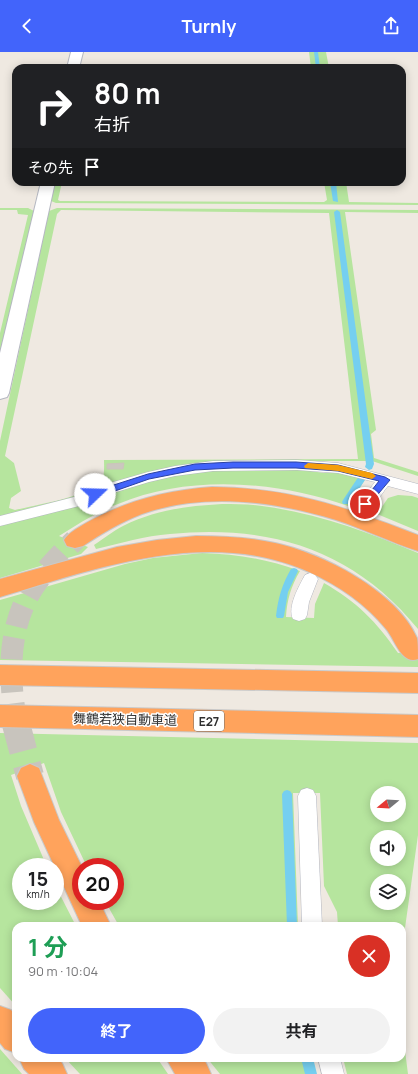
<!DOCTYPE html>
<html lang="ja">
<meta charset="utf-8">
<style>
:root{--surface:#fff;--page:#f2f2f2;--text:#202124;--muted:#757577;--accent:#4264fb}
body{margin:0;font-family:Manrope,"Noto Sans JP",sans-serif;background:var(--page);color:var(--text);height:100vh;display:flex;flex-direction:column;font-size:15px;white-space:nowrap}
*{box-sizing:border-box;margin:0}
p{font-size:13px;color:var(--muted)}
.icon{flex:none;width:22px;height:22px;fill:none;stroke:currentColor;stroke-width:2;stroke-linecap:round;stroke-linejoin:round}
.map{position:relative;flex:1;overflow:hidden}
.details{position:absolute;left:12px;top:870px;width:394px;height:140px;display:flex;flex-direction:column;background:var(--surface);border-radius:12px;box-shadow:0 2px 10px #0003}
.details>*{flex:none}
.top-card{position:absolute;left:12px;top:12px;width:394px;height:122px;border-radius:12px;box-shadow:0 2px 10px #0003;background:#202124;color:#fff;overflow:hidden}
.needle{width:26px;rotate:252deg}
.tools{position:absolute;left:370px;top:734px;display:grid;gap:8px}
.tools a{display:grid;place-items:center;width:36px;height:36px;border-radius:50%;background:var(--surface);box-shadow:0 2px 10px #0003;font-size:20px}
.speed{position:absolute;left:12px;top:806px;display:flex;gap:8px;font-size:20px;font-weight:700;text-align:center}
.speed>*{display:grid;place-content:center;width:52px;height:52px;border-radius:50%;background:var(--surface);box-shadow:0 2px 10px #0003;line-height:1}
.speed small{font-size:10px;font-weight:400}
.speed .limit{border:6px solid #d22;background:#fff;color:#111}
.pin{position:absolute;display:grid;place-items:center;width:34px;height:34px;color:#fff;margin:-17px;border:2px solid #fff;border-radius:50%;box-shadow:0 1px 4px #0007}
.me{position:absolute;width:44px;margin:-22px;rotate:69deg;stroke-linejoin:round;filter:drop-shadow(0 0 3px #0008)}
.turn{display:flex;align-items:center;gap:14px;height:84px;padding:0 16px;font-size:18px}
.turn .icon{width:52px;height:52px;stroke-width:2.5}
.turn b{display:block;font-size:28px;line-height:34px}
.then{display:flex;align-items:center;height:38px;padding:0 16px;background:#0003;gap:8px;font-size:15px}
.round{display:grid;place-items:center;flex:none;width:42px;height:42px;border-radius:21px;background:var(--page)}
.head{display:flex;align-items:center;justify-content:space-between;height:68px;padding:0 16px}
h1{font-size:24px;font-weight:700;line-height:30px;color:#1e9e55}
.cta{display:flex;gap:8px;margin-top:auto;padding:8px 16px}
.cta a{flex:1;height:46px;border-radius:24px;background:var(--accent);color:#fff;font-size:16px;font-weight:700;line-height:46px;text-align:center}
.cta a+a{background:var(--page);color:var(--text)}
header{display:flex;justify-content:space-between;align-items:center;height:52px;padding:0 16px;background:var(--accent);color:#fff;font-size:18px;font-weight:700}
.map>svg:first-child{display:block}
</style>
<header><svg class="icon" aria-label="back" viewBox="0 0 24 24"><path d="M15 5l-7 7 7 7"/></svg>Turnly<svg class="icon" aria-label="share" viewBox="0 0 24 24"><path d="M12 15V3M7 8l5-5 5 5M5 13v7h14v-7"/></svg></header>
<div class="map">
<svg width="418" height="1022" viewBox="0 0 418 1022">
<rect width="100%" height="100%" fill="#efe9e1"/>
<g fill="#b6e59e" fill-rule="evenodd">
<polygon points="309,0 326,0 329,16 311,16"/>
<polygon points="55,130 62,130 58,148 60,149 324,150 327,148 324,130 346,130 349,150 418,151 418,153 56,151 51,149"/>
<polygon points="0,156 28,156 34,159 0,301 0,281 28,163 18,162 17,158 0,158"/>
<path d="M57 156 418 158V161L345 160 376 378 371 382 374 406 418 420V424L372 409H233L0 465V389L49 159ZM61 158 329 161 358 407 104 408C104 414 105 424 101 430 93 443 32 454 15 458L9 456 11 446 21 439 14 411 5 404 57 162Z"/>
<path d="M296 417 324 421 333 420 366 426 348 454C276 429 190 422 118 452 97 460 78 472 59 484L88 495 81 502 0 526V473L131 433 196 419Z"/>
<polygon points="398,443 412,444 418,446 418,479 377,462 388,446"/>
<path d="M222 452C235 452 249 452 262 454 316 461 368 480 418 501V577C354 498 270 472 170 482 145 484 121 491 96 497L94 493C103 487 113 479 123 474 155 458 187 454 222 452Z"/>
<path d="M202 501C236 502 267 507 300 519 291 534 287 548 286 565L314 566 315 552 324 531C357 550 376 569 398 601H418V615L0 608V548L125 512 153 506Z"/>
<path d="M0 681 418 691V783L405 876 402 926V874H338L337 860 324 834 320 741H293L298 874H119L105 849H115V815H87L61 760 44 711 11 723 21 754 47 815H21V849H55V833L76 874H16V954L0 936ZM377 741H399V763H377ZM377 785H399V807H377ZM377 829H399V851H377Z"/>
<polygon points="402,975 408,1022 347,1022 343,1006 402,1006"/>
<polygon points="0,997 22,1022 0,1022"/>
<polygon points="65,1006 157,1006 168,1022 80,1022"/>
<polygon points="207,1006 312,1006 316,1022 220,1022"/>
</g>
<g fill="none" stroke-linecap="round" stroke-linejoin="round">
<g fill="#75cff0" fill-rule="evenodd">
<polygon points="314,0 318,0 320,16 316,16"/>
<polygon points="330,130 336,130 338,150 333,149"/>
<polygon points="337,158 340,160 374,412 372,417 369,418 365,415 366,412 334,160"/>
<polygon points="362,423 366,426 365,428 349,452 343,452 342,450 343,448 359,424"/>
<path d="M294 516 297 517 298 519 288 540 284 564 283 566H277L276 564C278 547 282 532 291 517Z"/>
<polygon points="287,738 290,739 292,742 297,874 287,874 282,742 284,739"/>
<polygon points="301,1006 313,1006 317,1022 305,1022"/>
</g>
</g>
<polygon fill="#cbc7bf" stroke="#cbc5ba" points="124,411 123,417 107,417 107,412"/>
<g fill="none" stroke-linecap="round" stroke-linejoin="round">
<path stroke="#c8c4bd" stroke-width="22" stroke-dasharray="22 11" stroke-linecap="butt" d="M17 673C8 627 7 574 34 534 46 517 61 502 75 488"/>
<polyline stroke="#c8c4bd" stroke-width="28" stroke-dasharray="28 14" stroke-linecap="butt" points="16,672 30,724"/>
<g stroke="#b4b7c1" stroke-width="1">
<g id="service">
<path d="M297 408 338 411 418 432V442L388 434C381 442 373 459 360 456L358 452 375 430 338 421 297 418 213 419 175 424 149 430 113 441 87 452 0 474V464L78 444 103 433 148 420 175 414 213 409Z"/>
<path d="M310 521 315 523 318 527 309 550 307 563 305 567 299 569 293 567C287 555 299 534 305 523Z"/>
<polygon points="307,736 313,738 316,744 322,874 302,874 298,744 301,738"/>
<polygon points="318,1006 340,1006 344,1022 322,1022"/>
</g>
</g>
<g stroke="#b4b7c1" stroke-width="2">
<g id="minor">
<polygon points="71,0 83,0 79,16 67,16"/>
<polygon points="41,130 55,130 9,341 7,345 0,347 0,301"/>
</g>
</g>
<g stroke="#c9c9c9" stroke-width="2">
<g id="motorway">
<path d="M212 435C292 436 345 455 418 483V499C390 490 364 477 336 468 274 449 204 440 142 462 121 470 101 482 83 494L75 496 67 494 64 488C69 480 78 476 86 471 125 449 167 438 212 435Z"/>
<path d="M196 484C223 484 249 485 275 491 322 501 397 539 417 586 418 591 418 601 418 607 401 613 395 587 386 577 366 552 338 533 309 520 209 475 98 516 0 545V527L117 495 157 488Z"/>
<polygon points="0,613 418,621 418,641 0,633"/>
<polygon points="0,653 418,663 418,685 0,675"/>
<polygon points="30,712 39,716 59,768 82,815 81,849 99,849 111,874 82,874 34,770 17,724 21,716"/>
<polygon points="0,954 11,958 16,964 16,1001 5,997 0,991"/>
<polygon points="19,1006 57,1006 62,1011 67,1022 29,1022 24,1017"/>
<polygon points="166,1006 202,1006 206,1011 211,1022 175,1022"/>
</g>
</g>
<use href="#service" fill="#fff" fill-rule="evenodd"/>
<use href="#minor" fill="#fff" fill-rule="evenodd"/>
<use href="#motorway" fill="#ffa35c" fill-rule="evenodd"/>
</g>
<polygon fill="#4264fb" stroke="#2b41a3" points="233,410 296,410 338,413 385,425 390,428 368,454 365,455 361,452 379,429 338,419 296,416 233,416 195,418 149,427 95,446 91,442 92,440 148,422 195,412"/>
<polygon fill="#f59e0b" points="308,411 338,413 372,421 376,424 372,427 338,419 305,416 304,414"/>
<g text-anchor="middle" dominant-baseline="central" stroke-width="3" stroke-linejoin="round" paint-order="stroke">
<rect fill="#fff" stroke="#6d6d6d" stroke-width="1" x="194" y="659" width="30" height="20" rx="3"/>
<g font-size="12" font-weight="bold" fill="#2e2e2e">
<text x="209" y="669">E27</text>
</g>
<g font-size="13" fill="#2e2e2e" stroke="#fff">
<text transform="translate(125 667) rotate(1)">舞鶴若狭自動車道</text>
</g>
</g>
</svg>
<div class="tools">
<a><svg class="needle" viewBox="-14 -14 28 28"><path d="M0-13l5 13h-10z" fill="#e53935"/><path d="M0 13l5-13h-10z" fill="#757577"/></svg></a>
<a><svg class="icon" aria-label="sound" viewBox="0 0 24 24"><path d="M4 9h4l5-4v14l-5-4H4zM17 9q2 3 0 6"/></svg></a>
<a><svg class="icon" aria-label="layers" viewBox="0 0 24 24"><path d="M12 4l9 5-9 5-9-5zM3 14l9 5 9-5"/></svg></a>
</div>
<div class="speed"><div>15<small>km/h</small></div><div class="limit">20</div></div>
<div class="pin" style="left:365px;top:452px;background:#d93025"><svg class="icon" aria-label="arrive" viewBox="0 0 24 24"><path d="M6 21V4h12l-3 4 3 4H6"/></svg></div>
<svg class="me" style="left:95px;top:442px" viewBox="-20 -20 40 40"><circle r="19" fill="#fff"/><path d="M0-13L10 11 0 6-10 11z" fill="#4264fb"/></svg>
<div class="top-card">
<div class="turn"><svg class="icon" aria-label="right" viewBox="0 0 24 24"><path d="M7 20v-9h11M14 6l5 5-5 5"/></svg><div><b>80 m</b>右折</div></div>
<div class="then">その先<svg class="icon" aria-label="arrive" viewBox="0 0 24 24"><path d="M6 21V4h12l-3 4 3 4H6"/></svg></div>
</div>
<section class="details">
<div class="head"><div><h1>1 分</h1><p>90 m · 10:04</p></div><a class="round" style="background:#d93025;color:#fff"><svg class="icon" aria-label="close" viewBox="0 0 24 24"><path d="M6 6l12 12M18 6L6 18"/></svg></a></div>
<div class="cta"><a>終了</a><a>共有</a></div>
</section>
</div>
